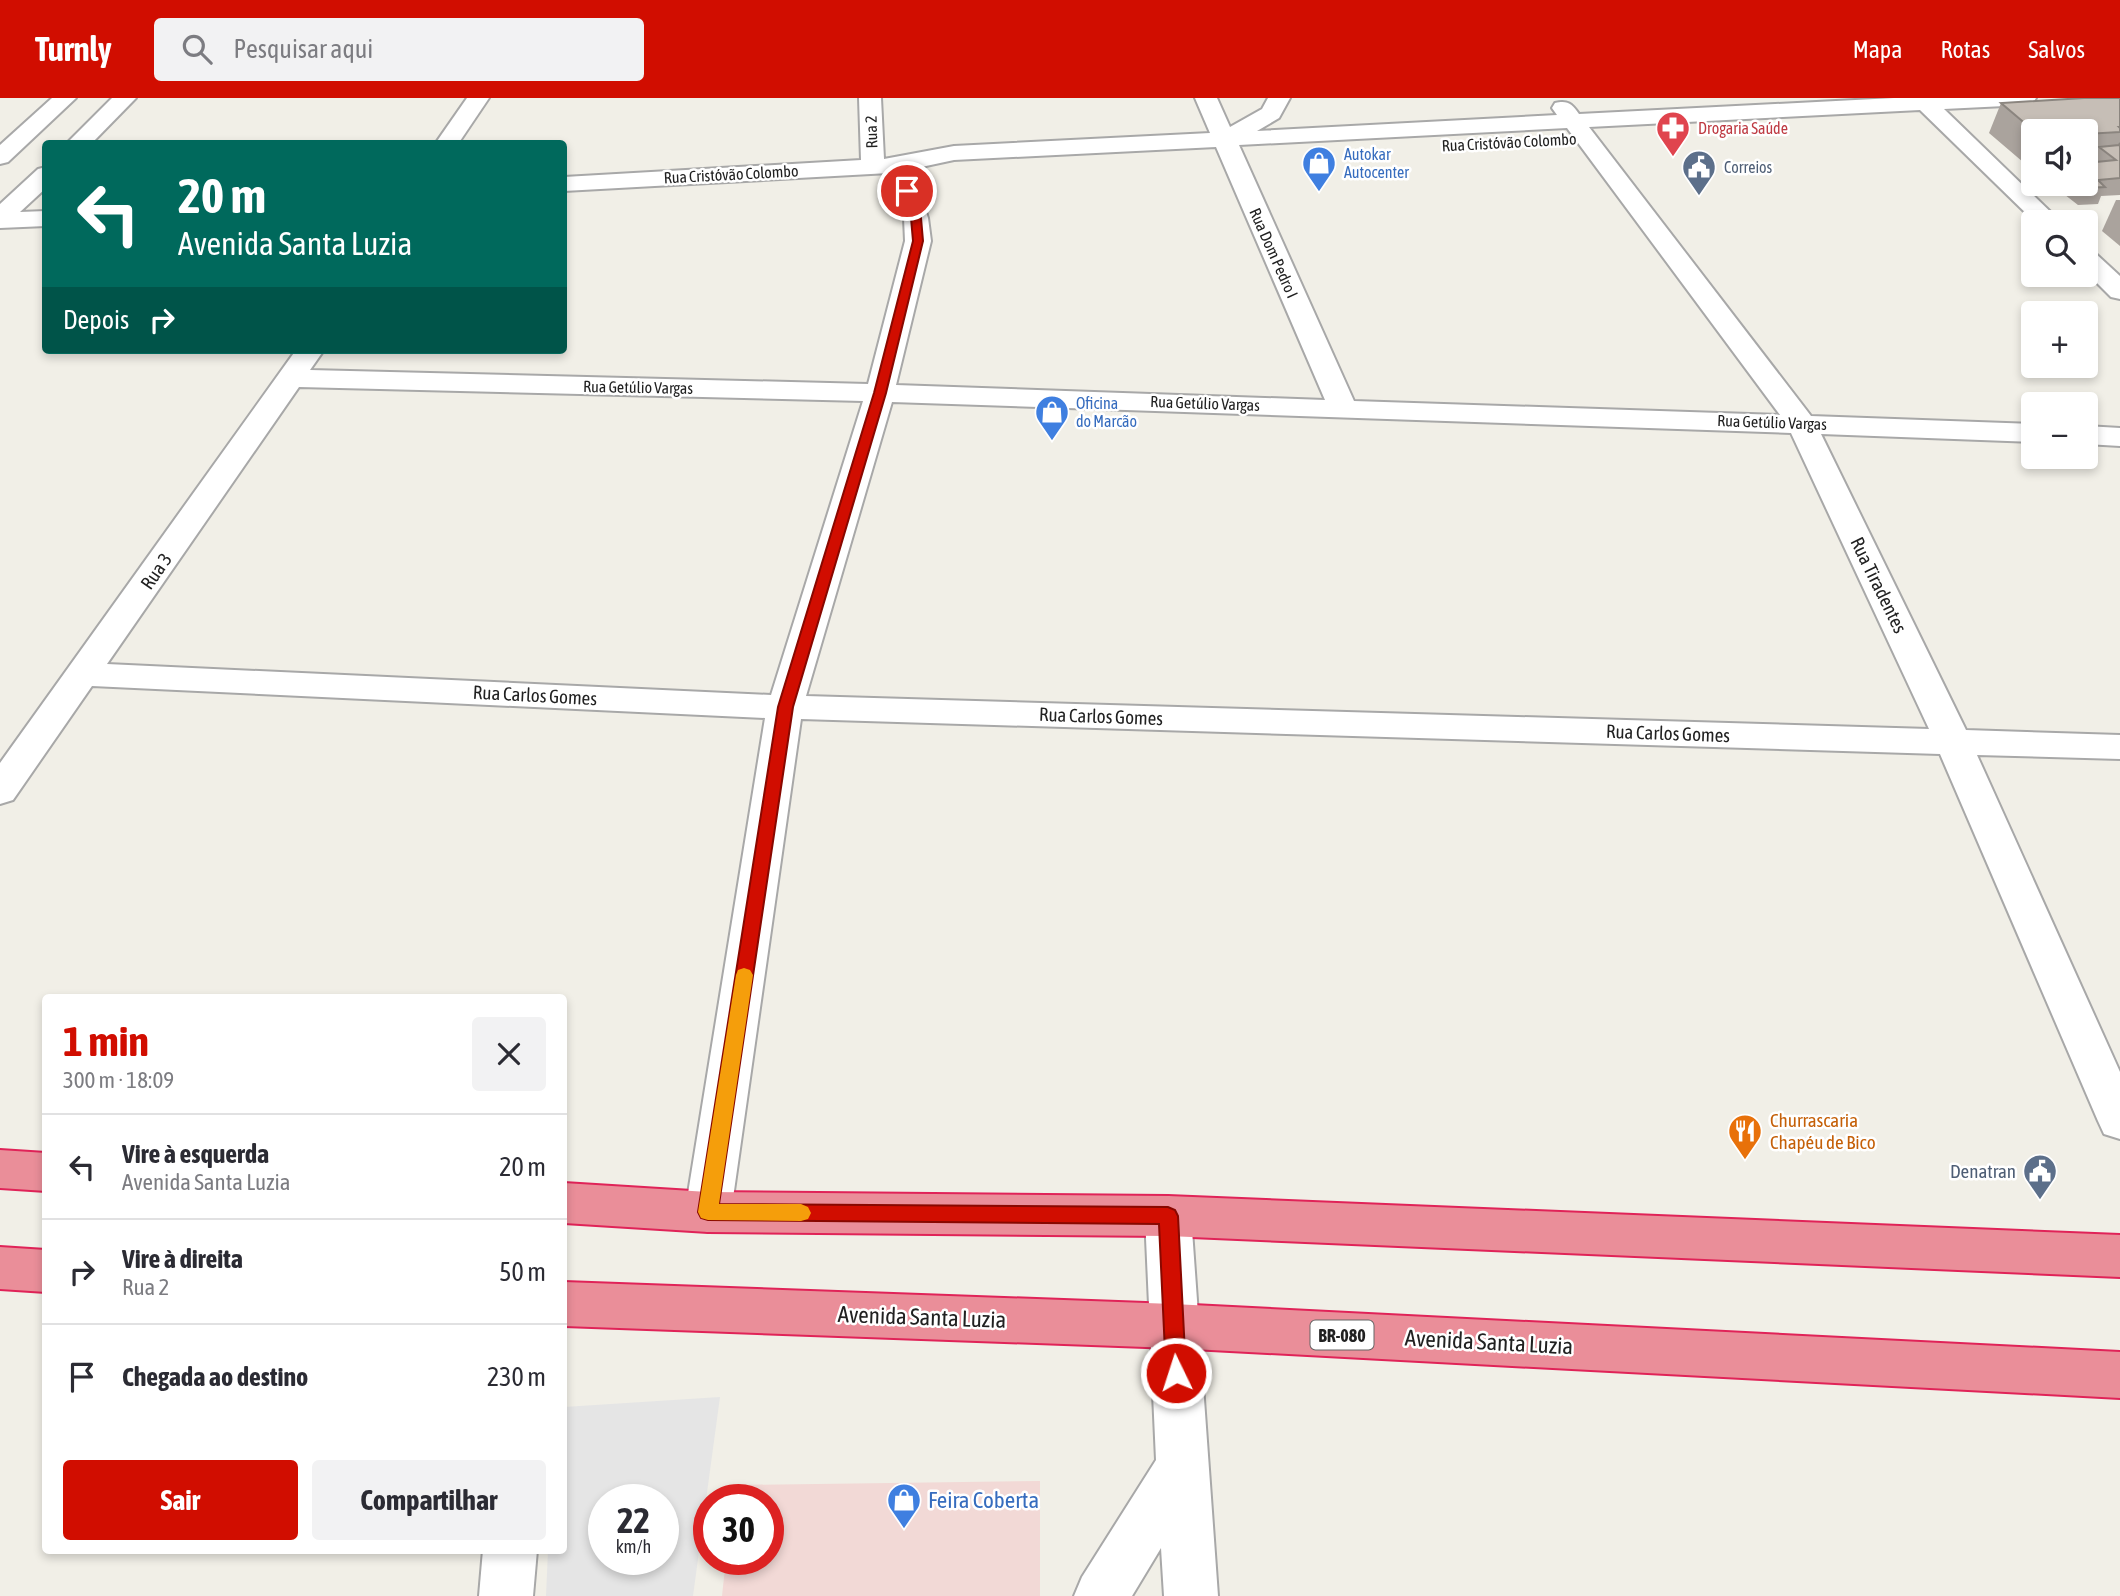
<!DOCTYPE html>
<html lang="pt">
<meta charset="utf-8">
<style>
:root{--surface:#fff;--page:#f2f2f3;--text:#2b2b33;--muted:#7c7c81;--line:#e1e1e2;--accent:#d10d00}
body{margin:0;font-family:"Asap Condensed",sans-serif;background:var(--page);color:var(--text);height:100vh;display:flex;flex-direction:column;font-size:26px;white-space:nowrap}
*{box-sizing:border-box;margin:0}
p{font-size:23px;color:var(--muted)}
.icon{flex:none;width:38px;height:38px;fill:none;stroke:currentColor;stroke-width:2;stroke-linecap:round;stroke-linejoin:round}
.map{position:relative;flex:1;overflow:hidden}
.sheet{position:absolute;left:42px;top:896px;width:525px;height:560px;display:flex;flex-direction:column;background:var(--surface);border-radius:7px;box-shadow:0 4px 10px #0003}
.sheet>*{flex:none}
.top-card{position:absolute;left:42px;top:42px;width:525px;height:214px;border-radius:7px;box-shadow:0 4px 10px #0003;background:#00695c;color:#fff;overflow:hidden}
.tools{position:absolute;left:2021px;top:21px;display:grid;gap:14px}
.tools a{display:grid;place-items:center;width:77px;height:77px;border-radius:7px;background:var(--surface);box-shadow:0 4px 10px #0003;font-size:35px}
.speed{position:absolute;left:588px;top:1386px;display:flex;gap:14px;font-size:35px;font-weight:700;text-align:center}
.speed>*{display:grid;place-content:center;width:91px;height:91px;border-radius:50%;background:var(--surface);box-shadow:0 4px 10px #0003;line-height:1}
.speed small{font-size:18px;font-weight:400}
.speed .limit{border:10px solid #d22;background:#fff;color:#111}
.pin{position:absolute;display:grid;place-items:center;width:60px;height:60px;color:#fff;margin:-30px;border:4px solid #fff;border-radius:50%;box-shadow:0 2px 7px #0007}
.me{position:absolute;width:77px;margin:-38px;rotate:356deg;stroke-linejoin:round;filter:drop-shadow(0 0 5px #0008)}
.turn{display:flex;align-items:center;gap:24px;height:147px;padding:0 21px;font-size:32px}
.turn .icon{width:91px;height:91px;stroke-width:2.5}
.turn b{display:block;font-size:49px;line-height:60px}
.then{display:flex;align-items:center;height:66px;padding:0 21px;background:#0003;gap:14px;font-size:26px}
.round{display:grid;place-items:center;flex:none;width:74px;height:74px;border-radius:7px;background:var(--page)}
.summary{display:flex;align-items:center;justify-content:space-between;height:119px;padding:0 21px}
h1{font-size:42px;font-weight:700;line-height:52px;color:var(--accent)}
.action{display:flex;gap:14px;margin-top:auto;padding:14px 21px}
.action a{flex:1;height:80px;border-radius:7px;background:var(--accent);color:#fff;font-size:28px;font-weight:700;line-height:80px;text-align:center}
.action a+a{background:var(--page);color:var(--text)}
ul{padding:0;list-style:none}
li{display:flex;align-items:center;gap:21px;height:105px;padding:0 21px;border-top:2px solid var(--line)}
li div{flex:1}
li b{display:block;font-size:26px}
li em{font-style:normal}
header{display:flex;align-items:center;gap:42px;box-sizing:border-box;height:98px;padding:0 35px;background:var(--accent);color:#fff}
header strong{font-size:33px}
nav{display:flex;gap:38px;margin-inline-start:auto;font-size:24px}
.search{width:490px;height:63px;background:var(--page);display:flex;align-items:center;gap:18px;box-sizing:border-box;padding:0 24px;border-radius:7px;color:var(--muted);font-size:26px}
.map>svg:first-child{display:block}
</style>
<header>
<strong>Turnly</strong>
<div class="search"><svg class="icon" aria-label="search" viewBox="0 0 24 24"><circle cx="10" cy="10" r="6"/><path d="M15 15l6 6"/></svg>Pesquisar aqui</div>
<nav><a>Mapa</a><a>Rotas</a><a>Salvos</a></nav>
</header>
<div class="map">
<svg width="2120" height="1498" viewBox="0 0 2120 1498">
<rect width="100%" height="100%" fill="#f1efe7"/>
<polygon fill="#f2d9d6" points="1040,1383 1040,1498 722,1498 726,1461 768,1461 768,1402 733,1402 734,1387"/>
<path fill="#e5e5e5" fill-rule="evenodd" d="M720 1299 693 1498H546L548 1453 564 1452V1309ZM604 1402H663V1461H604Z"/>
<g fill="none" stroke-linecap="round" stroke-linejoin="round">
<g stroke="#a8a8a8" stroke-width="4">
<g id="minor">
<polygon points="52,0 76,0 8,64 0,66 0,47"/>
<polygon points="112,0 136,0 91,46 66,46"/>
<polygon points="467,0 489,0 458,46 435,46"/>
<path d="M859 0H881L884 61 954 48 1210 35 1195 0H1217L1230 29 1262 11 1268 0H1290L1279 20 1257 33 1557 17 1552 10 1555 5C1568 2 1572 6 1579 16L1894 0H2036L2033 5 2025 7 1944 11 2061 124H2035L1920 12 1589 29 1811 318 2034 326V344L1821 336 1966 632 2120 637V661L1977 657 2120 974V1041L2104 1036 2098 1023 1940 656 801 621 731 1114 724 1128 708 1134 692 1128 685 1114 765 620 92 588 13 702 0 706V665L296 252H324L310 272 868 286 905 143 904 120 889 75 564 93V79L861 62ZM1567 30 1780 317 1354 303 1239 47ZM1216 49 1325 302 896 287 931 143 928 120 912 71 954 62ZM299 289 863 303 771 597 107 566ZM892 304 1791 335 1929 631 806 598Z"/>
<polygon points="46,69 46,90 20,114 46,113 46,128 0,130 0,106 38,71"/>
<polygon points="2086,152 2095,155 2120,178 2120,201 2111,199 2086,174"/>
<polygon points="2086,328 2120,330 2120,348 2086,346"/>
<polygon points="1168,1098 1184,1104 1191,1118 1218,1498 1164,1498 1161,1450 1132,1498 1074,1498 1082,1479 1156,1362 1145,1118 1152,1104"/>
<polygon points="483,1452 537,1452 533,1498 479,1498"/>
</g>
</g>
<g stroke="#e02358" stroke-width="4">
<g id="highway">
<polygon points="0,1052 46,1055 46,1093 0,1090"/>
<polygon points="564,1085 708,1094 1168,1098 2120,1137 2120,1179 1168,1138 708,1134 564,1125"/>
<polygon points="0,1149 46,1152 46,1194 0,1191"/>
<polygon points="564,1184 1173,1206 2120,1254 2120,1300 1173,1250 564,1228"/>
</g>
</g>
<use href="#minor" fill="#fff" fill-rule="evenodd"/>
<use href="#highway" fill="#ea8e99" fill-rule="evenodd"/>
</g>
<g fill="#aaa39d">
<polygon points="2120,0 2120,97 2101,98 2098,106 2078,107 2051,86 2086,86 2086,33 2034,33 2034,70 2030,70 1989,35 2001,5"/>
<polygon points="2116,102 2120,102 2120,148 2102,133"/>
</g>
<g fill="#c6beb6" stroke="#8b857f" stroke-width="2">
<polygon points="2084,0 2120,0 2120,29 2119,29 2120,30 2120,34 2086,36 2086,33 2034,33 2001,5"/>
<polygon points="2120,45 2120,80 2098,82 2105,89 2085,90 2080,86 2086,86 2086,65 2116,62 2099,49 2119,47"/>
</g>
<polygon fill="#d10d00" stroke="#880800" stroke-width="2" points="907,90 912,93 921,120 923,143 886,295 793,609 719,1106 1168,1109 1175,1112 1178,1118 1186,1275 1183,1281 1176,1284 1169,1281 1166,1275 1159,1126 708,1122 701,1120 698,1114 778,609 874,295 913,143 911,120 902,93"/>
<polygon fill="#f59e0b" points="744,870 750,872 753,877 719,1106 801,1106 808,1109 811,1115 808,1121 801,1123 708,1122 701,1120 698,1114 736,877 738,872"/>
<defs>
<g id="pharmacy-pin" transform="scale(1.75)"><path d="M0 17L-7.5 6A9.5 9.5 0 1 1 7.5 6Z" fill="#e0444e" stroke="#fff"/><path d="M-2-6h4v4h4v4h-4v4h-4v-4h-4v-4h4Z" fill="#fff"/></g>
<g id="shop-pin" transform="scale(1.75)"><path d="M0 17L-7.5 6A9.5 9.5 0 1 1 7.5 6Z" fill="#3f7fe0" stroke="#fff"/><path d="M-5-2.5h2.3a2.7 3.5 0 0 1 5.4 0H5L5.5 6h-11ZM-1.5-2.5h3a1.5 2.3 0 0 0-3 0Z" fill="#fff"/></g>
<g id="civic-pin" transform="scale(1.75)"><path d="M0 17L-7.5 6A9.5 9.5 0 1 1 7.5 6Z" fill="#5c6f8a" stroke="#fff"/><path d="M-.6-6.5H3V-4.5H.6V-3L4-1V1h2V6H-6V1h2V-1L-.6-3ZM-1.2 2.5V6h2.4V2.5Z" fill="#fff"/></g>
<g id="restaurant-pin" transform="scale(1.75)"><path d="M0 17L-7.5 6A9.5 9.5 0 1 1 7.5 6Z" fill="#e8710a" stroke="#fff"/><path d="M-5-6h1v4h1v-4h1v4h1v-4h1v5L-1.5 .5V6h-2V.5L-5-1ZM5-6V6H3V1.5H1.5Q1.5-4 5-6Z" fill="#fff"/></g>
</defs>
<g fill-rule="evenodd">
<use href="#pharmacy-pin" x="1673" y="30"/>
<use href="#shop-pin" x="1319" y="65"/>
<use href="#civic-pin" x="1699" y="69"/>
<use href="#shop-pin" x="1052" y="314"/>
<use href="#restaurant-pin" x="1745" y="1033"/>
<use href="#civic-pin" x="2040" y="1073"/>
<use href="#shop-pin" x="904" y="1402"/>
</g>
<g text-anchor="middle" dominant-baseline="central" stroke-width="5" stroke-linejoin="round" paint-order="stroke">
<g font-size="16" fill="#be3a42" stroke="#fff" text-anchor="start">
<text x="1698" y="30">Drogaria Saúde</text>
</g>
<g font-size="16" fill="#212121" stroke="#fff">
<text transform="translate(871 34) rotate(-92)">Rua 2</text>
<text transform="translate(1509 44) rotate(-3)">Rua Cristóvão Colombo</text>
<text transform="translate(731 76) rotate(-3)">Rua Cristóvão Colombo</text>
<text transform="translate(1274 155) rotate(66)">Rua Dom Pedro I</text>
<text transform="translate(638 289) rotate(1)">Rua Getúlio Vargas</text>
<text transform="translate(1205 305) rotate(2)">Rua Getúlio Vargas</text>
<text transform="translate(1772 324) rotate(2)">Rua Getúlio Vargas</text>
</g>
<g font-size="16" fill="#366cbe" stroke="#fff" text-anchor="start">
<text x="1344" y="56">Autokar<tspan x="1344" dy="18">Autocenter</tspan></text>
<text x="1076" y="305">Oficina<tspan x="1076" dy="18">do Marcão</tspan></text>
</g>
<g font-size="16" fill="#4e5e75" stroke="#fff" text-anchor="start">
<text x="1724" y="69">Correios</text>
</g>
<rect fill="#fff" stroke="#646464" stroke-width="2" x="1310.5" y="1222.5" width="63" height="29" rx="5"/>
<g font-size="18" font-weight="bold" fill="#212121">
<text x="1342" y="1237">BR-080</text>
</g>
<g font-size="19" fill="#212121" stroke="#fff">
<text transform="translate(156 473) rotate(-55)">Rua 3</text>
<text transform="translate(1879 487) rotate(64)">Rua Tiradentes</text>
<text transform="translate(535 597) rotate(3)">Rua Carlos Gomes</text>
<text transform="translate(1101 618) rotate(2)">Rua Carlos Gomes</text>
<text transform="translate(1668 635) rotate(2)">Rua Carlos Gomes</text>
</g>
<g font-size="19" fill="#c56008" stroke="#fff" text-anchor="start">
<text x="1770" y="1022">Churrascaria<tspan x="1770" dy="22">Chapéu de Bico</tspan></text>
</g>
<g font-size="19" fill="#4e5e75" stroke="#fff" text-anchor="end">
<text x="2016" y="1073">Denatran</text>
</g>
<g font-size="23" fill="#212121" stroke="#fff">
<text transform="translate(922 1219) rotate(2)">Avenida Santa Luzia</text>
<text transform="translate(1489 1244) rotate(3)">Avenida Santa Luzia</text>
</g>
<g font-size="23" fill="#366cbe" stroke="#fff" text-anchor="start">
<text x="928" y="1402">Feira Coberta</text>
</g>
</g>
</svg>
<div class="tools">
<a><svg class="icon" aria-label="sound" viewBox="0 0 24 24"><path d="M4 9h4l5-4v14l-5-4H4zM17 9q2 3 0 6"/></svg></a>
<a><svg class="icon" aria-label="search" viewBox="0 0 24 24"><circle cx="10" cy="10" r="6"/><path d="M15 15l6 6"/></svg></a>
<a>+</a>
<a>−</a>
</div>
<div class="speed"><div>22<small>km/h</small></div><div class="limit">30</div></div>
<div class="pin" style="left:907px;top:93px;background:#d93025"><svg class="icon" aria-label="arrive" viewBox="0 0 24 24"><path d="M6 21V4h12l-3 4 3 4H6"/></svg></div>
<svg class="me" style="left:1176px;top:1275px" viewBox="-20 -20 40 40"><circle r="17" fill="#d10d00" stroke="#fff" stroke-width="3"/><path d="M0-11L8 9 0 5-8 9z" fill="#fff"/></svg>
<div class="top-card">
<div class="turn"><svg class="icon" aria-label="left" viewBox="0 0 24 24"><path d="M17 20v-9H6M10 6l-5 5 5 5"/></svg><div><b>20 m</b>Avenida Santa Luzia</div></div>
<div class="then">Depois<svg class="icon" aria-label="right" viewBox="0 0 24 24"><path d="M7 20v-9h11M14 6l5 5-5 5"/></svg></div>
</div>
<section class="sheet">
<div class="summary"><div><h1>1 min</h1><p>300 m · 18:09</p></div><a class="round"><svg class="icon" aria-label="close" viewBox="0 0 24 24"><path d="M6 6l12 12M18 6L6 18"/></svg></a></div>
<ul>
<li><svg class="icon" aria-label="left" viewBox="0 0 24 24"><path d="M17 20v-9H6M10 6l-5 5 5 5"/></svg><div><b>Vire à esquerda</b><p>Avenida Santa Luzia</p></div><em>20 m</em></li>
<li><svg class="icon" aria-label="right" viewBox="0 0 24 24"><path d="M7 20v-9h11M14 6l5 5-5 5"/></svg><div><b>Vire à direita</b><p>Rua 2</p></div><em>50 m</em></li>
<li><svg class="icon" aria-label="arrive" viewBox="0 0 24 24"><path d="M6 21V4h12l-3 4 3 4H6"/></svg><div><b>Chegada ao destino</b></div><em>230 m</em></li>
</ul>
<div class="action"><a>Sair</a><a>Compartilhar</a></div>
</section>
</div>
